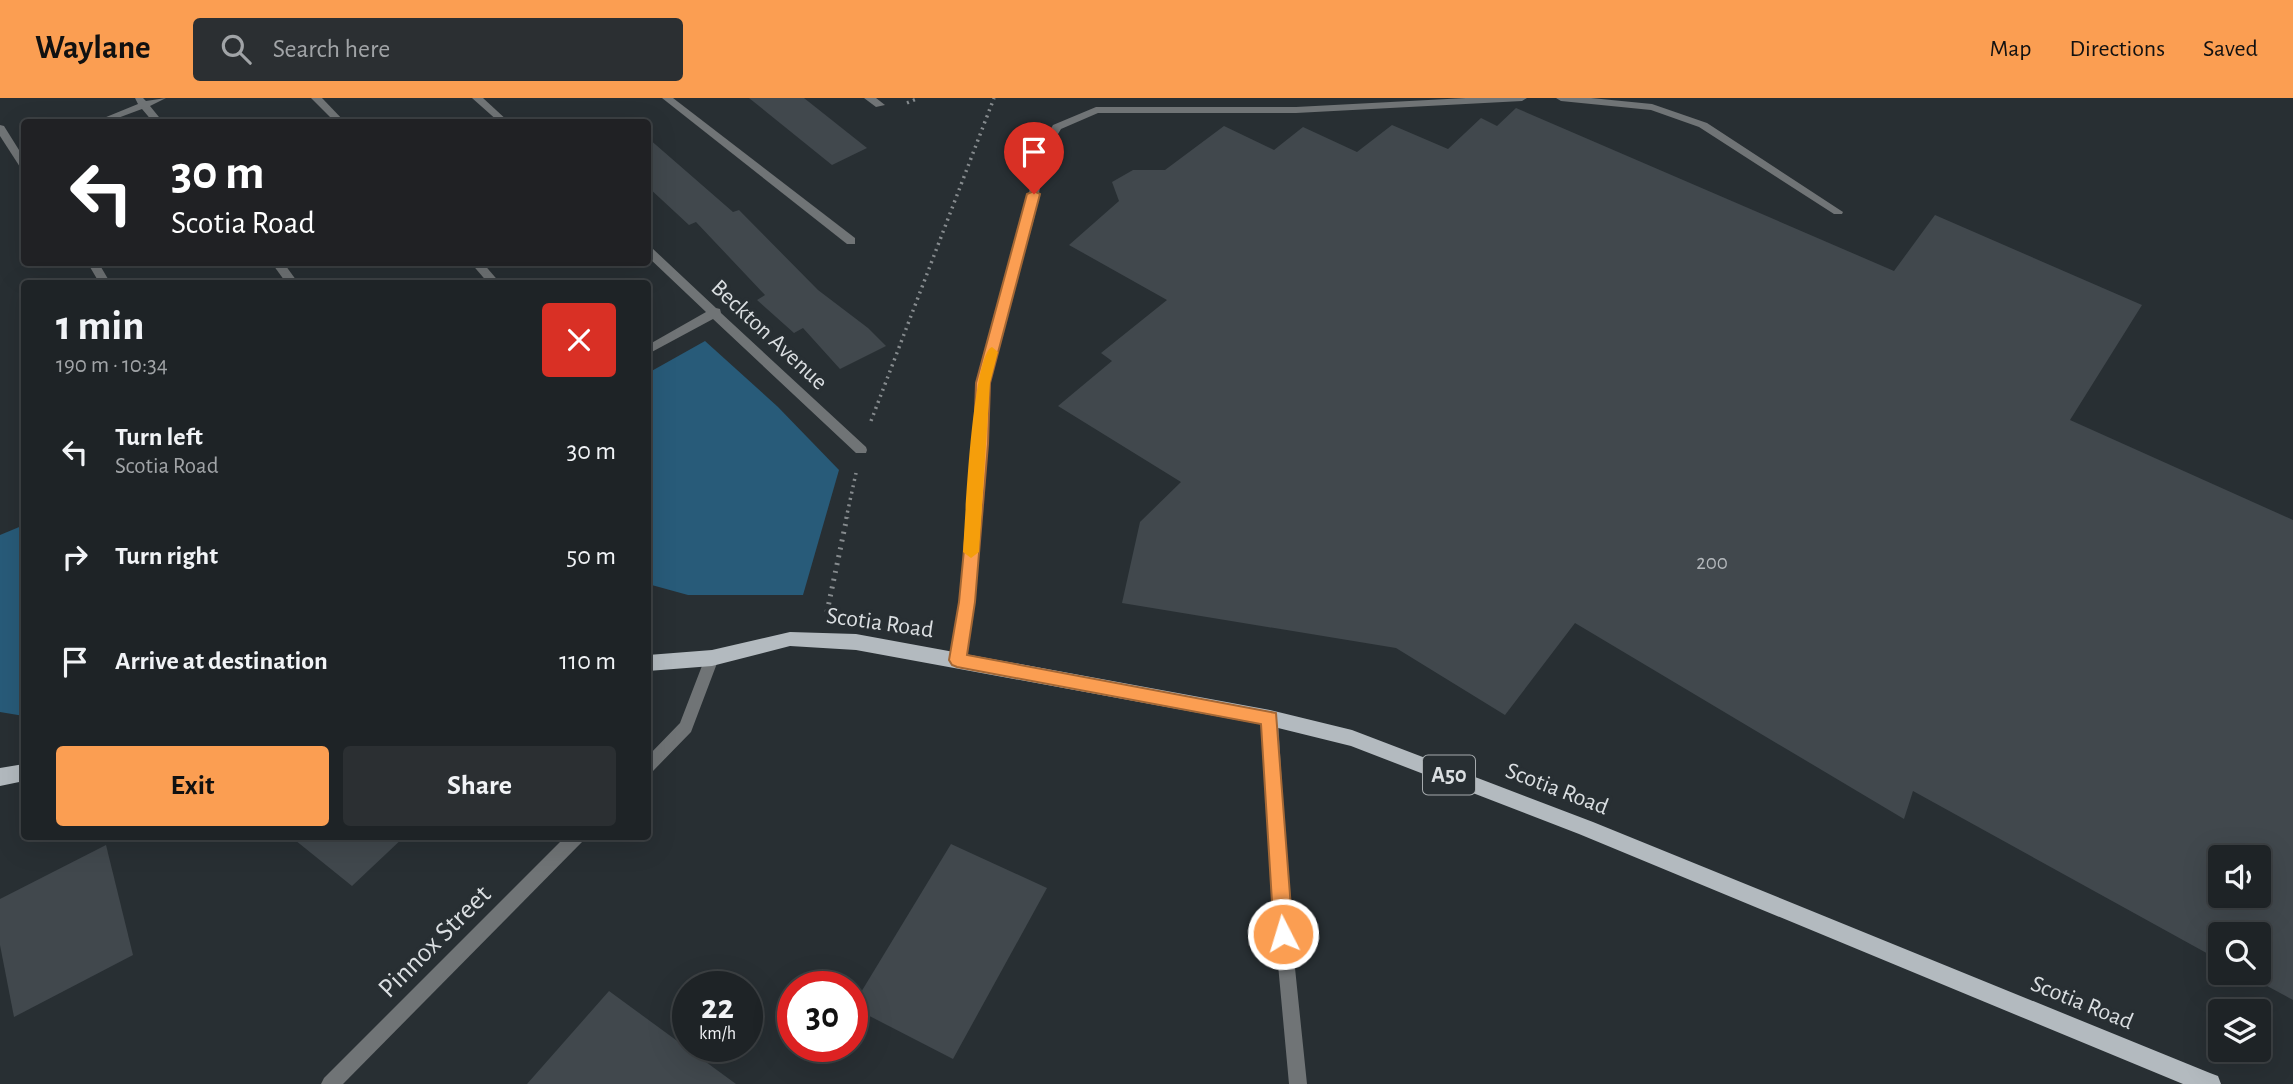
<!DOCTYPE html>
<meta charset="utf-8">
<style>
:root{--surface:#1e2326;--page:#2b2f32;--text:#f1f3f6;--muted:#a1a4a7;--line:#3c4043;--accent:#fb9e52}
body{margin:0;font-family:"Alegreya Sans",sans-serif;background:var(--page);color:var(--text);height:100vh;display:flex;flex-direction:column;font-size:26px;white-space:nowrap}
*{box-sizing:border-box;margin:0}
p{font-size:23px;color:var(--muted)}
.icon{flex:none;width:38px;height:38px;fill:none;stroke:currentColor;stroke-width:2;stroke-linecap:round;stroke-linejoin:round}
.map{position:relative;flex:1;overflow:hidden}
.panel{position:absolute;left:21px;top:182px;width:630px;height:560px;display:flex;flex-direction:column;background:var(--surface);border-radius:7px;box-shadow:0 7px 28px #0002,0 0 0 2px var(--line)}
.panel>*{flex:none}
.banner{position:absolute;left:21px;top:21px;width:630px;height:147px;border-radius:7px;box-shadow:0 7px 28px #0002,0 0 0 2px var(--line);background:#202124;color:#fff;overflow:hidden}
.buttons{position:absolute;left:2208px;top:747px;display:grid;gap:14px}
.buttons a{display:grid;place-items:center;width:63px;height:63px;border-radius:7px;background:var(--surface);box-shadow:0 7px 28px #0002,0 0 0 2px var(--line);font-size:35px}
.speed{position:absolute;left:672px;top:873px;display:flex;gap:14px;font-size:35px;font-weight:700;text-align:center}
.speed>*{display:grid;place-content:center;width:91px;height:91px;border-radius:50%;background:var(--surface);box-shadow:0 7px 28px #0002,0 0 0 2px var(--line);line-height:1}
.speed small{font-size:18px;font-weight:400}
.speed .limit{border:10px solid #d22;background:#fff;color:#111}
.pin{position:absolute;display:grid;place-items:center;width:60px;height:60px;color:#fff;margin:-72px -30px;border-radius:50% 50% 50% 0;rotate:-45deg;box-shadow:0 0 7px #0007}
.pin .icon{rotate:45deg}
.me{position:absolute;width:77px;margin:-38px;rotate:355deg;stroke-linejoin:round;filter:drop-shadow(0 0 5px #0008)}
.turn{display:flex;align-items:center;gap:24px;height:147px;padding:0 35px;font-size:32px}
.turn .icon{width:91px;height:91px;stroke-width:2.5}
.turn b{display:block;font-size:49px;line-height:60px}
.round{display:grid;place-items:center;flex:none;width:74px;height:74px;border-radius:7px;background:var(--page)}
.summary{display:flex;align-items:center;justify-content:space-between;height:119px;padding:0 35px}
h1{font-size:42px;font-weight:700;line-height:52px}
.button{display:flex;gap:14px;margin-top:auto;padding:14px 35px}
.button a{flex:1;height:80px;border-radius:7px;background:var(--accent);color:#111;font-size:28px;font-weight:700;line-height:80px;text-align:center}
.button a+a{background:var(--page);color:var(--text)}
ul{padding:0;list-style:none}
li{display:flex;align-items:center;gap:21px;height:105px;padding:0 35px}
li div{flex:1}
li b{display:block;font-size:26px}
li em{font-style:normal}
header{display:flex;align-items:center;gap:42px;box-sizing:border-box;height:98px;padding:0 35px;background:var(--accent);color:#111}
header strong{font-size:33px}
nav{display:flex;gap:38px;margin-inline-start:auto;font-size:24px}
.search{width:490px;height:63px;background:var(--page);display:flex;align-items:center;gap:18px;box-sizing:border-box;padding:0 24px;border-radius:7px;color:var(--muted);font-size:26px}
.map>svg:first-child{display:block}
</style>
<header>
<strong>Waylane</strong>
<div class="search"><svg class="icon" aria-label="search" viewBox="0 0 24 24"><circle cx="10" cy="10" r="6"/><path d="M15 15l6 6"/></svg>Search here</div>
<nav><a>Map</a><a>Directions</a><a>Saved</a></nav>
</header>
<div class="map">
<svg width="2293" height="986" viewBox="0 0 2293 986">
<rect width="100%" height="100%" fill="#282f33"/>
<g fill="#285b79">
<polygon points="705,243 778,309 839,372 803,497 688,497 648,486 648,275"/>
<polygon points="24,427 24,618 0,614 0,437"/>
</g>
<g fill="#41484d" fill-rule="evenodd">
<polygon points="749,0 804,0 867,50 832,67"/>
<path d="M1516 10 1894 173 1935 117 2142 207 2070 322 2293 422V902L2243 875H2259V836H2221V863L1913 693 1904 721 1575 525 1505 617 1396 550 1122 505 1140 424 1181 384 1058 308 1112 263 1101 255 1167 202 1069 147 1119 103 1112 84 1133 72H1165L1224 28 1274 52 1303 29 1357 54 1392 27 1448 51 1481 20 1497 28ZM2221 760H2259V798H2221Z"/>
<polygon points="648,40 733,114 739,112 818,192 868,230 886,248 840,271 803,230 794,235 757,202 765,197 696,124 689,127 648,89"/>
<polygon points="290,738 405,738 352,788"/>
<polygon points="951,746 1047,790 953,961 852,909"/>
<polygon points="106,747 133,857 14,919 0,847 0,801"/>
<polygon points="609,893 736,986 527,986"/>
</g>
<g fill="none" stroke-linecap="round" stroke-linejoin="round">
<g stroke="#868b8e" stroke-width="3.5" stroke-dasharray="2 4.5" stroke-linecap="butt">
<polyline points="907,5 919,0"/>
<polyline points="871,323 994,0"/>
<polyline points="846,421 856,375"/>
</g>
<polyline stroke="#868b8e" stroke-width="5" stroke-dasharray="2 6" stroke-linecap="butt" points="827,514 847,419"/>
<g fill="#707476" fill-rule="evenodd">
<polygon points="311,0 322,0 345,24 335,24"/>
<polygon points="662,0 673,0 855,140 855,146 847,146"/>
<polygon points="1466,0 1527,0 1522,3 1296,15 1098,15 1061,31 1046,56 1035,117 989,285 987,346 973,504 964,562 962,566 957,568 952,566 950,562 959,504 975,346 977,285 1025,117 1036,56 1053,27 1096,9 1296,9"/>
<polygon points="1556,0 1591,0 1652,6 1707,25 1843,114 1842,116 1834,116 1699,29 1651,12 1561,3"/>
<polygon points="0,27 4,28 24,60 24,70 20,69 0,38"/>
<polygon points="87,164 98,164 111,186 100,186"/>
<polygon points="470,164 482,164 501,186 489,186"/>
</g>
<g fill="#707476" fill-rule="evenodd">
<polygon points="135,0 143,0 146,3 166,0 150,8 163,24 153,24 142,11 107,24 94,24 138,6"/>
<polygon points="472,0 483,0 509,24 499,24"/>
<polygon points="864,0 876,0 885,7 876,9"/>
<polygon points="24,52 24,58 18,60 13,57"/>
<polygon points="648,149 652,150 716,210 720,211 721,215 866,349 867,352 866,355 856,355 713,221 648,256 648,247 706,214 648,159"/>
<polygon points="271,164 283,164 299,186 287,186"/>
<polygon points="712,554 717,556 719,560 691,634 653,673 648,675 648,658 680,625 705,560 707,556"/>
<polygon points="1270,613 1275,615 1278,620 1289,812 1307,986 1289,986 1273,812 1262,620 1265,615"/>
<polygon points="566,738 585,738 583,743 343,986 321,986 324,980"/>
</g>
<g fill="#b3babf" fill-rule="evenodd">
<polygon points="790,534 856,536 1270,612 1352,632 1593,724 2210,975 2218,978 2221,986 2183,986 1579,736 1351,648 1270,628 856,552 790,548 712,568 648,573 648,557 712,552"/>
<polygon points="24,666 24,683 0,688 0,670"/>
</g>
</g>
<polygon fill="#fb9e52" stroke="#a36735" stroke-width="2" points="1034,93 1040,96 990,285 988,346 975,504 967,557 1276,615 1293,836 1290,843 1283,846 1276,843 1274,836 1261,626 957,569 952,567 949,562 959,504 974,346 976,285 1027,96"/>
<path fill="#f59e0b" d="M992 249 998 254 990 285 979 454 971 460 963 454C965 426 972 256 992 249Z"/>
<g text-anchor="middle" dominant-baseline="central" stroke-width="7" stroke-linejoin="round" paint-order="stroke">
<g font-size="21" fill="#b4b8bc">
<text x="1712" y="464">200</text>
</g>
<rect fill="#282f33" stroke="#a5aaad" stroke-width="2" x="1423" y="657.5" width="52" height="39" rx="5"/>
<g font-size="23" font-weight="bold" fill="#dadee1">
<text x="1449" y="677">A50</text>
</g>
<g font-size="24" fill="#dadee1" stroke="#282f33">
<text transform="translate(769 237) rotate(43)">Beckton Avenue</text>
<text transform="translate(880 525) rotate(8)">Scotia Road</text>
<text transform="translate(1557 691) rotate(21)">Scotia Road</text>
<text transform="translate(2082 905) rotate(22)">Scotia Road</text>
</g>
<g font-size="28" fill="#dadee1" stroke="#282f33">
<text transform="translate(435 844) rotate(-45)">Pinnox Street</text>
</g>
</g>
</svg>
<div class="buttons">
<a><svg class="icon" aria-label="sound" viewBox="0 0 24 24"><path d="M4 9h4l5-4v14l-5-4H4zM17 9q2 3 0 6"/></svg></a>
<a><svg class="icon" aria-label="search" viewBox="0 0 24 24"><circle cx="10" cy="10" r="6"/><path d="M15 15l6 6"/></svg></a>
<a><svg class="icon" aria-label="layers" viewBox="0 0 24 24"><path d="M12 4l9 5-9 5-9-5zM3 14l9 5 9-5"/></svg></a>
</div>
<div class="speed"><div>22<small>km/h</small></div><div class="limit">30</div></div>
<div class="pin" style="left:1034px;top:96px;background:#d93025"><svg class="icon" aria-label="arrive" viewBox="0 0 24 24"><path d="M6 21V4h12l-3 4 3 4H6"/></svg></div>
<svg class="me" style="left:1283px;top:836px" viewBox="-20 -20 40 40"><circle r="17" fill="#fb9e52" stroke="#fff" stroke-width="3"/><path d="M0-11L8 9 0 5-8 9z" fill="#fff"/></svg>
<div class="banner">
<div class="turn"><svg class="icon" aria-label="left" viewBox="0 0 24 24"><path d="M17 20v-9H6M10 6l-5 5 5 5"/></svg><div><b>30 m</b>Scotia Road</div></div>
</div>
<section class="panel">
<div class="summary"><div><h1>1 min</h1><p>190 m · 10:34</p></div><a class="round" style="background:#d93025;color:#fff"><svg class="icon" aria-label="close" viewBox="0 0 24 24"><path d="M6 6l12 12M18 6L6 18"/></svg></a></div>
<ul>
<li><svg class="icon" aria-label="left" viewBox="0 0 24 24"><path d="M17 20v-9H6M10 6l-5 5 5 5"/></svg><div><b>Turn left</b><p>Scotia Road</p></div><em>30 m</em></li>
<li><svg class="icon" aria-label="right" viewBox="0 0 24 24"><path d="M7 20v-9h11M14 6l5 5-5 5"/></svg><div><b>Turn right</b></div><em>50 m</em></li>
<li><svg class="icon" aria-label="arrive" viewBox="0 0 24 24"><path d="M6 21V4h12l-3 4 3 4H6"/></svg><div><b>Arrive at destination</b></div><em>110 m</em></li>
</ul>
<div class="button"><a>Exit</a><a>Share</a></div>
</section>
</div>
